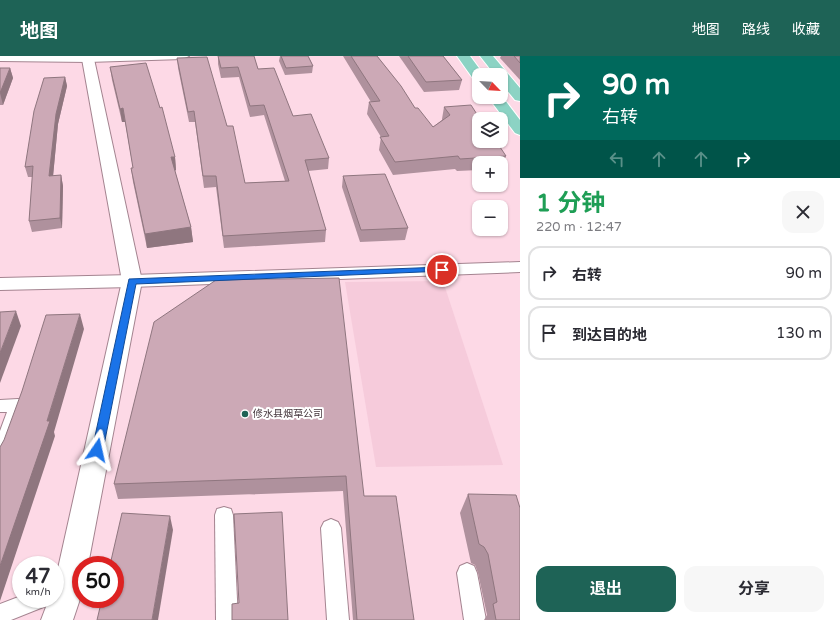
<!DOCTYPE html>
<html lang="zh">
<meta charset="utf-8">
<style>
:root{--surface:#fff;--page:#f7f7f7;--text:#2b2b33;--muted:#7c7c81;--line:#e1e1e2;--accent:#1e6356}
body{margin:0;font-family:"Varela Round","Noto Sans SC",sans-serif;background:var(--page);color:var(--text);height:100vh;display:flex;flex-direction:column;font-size:15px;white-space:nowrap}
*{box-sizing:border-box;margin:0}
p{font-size:13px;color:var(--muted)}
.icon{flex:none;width:22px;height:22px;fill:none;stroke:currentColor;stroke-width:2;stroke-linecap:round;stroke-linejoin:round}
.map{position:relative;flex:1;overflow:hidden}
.drawer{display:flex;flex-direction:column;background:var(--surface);width:320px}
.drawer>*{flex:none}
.guide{background:#00695c;color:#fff;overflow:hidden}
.needle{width:26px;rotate:115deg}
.buttons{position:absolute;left:472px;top:12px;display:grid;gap:8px}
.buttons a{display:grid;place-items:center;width:36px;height:36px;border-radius:8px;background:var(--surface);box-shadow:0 1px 3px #0004;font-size:20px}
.speed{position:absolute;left:12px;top:500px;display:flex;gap:8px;font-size:20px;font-weight:700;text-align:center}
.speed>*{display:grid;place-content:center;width:52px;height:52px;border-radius:50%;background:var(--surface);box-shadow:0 1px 3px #0004;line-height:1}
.speed small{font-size:10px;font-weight:400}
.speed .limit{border:6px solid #d22;background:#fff;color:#111}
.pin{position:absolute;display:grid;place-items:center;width:34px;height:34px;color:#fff;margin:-17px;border:2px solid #fff;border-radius:50%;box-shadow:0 1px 4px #0007}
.me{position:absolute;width:44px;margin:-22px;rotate:11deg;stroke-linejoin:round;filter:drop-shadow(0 0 3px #0008)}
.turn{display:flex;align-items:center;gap:14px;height:84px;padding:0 16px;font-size:18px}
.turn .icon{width:52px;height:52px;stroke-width:2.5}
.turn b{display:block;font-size:28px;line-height:34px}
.lanes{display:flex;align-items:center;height:38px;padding:0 16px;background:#0003;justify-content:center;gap:20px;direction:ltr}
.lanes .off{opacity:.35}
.round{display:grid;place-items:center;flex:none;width:42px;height:42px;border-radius:12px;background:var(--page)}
.summary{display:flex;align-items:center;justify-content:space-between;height:68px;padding:0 16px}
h1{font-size:24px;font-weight:700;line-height:30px;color:#1e9e55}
.button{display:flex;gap:8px;margin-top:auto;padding:8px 16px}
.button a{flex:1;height:46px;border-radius:12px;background:var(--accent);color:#fff;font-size:16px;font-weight:700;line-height:46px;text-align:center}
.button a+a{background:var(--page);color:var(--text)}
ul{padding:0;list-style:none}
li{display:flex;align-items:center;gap:12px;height:54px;margin:0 8px 6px;padding:0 8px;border:2px solid var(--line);border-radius:12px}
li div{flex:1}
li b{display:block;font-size:15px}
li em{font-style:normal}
header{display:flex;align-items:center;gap:24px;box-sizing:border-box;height:56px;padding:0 20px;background:var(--accent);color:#fff}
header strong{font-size:19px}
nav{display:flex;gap:22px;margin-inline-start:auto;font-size:14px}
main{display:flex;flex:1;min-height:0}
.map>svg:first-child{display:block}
</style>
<header>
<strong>地图</strong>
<nav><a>地图</a><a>路线</a><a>收藏</a></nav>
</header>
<main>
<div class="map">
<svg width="520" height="564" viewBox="0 0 520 564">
<rect width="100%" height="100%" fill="#fdd9e6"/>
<polygon fill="#f6cbdb" points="443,225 503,409 376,411 345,226"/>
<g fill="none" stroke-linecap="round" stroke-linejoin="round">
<g stroke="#a48490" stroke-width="2">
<g id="minor">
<polygon points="18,343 24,344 26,349 9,398 6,403 0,405 0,375 7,356 0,356 0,344"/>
<polygon points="224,451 231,453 233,459 238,564 216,564 215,459 217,453"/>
<polygon points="331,463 338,466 341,472 349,564 327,564 321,472 324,466"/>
<polygon points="467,507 474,510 477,517 486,564 464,564 457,517 460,510"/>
<polygon points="21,540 21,543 49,543 46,550 11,564 0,564 0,548"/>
</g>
</g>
<g stroke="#a48490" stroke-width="2">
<g id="tertiary">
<polygon points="0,0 189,0 183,3 88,6 0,5"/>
<polygon points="520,206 520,216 132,231 0,234 0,222 132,219"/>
</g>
</g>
<g stroke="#a48490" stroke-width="2">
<polygon id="secondary" points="83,0 95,0 94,3 142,225 88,509 81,509 81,540 73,564 41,564 49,543 55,543 55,526 122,225 82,3"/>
</g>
<g stroke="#fff" stroke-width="2">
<g id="primary">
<polygon points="457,0 470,0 484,19 479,19 479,25 474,24"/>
<polygon points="480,0 493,0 520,32 520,45 515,44 501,27 501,19 495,19"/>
<polygon points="501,39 520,64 520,79 515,77 488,41 501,41"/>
</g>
</g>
<use href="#minor" fill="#fff" fill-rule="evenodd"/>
<use href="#tertiary" fill="#fff" fill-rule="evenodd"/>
<use href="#secondary" fill="#fff" fill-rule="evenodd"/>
<use href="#primary" fill="#8cd3c4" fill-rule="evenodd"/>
</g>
<g fill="#af919d">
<polygon points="218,0 254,0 258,13 293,60 329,102 328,113 308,115 326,174 325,186 224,192 216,131 204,132 195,66 189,66 178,12 177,2 227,70 245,127 285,125 264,59 250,61 239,21 221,22 218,8"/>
<polygon points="280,0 308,0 313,10 312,17 285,19 279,5"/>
<polygon points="343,0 377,0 415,52 433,71 442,64 442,63 444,51 506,100 502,113 501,113 501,107 479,107 479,114 457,115 455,113 393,119 379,94 381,81 367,58 369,46 371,46"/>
<polygon points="399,0 443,0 462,24 459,34 424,36"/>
<polygon points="501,0 520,0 520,24 500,2"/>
<polygon points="110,11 175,101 176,114 175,115 191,171 193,186 147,192 133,126 131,112 133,112 125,66 122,66 112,24"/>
<polygon points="0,12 10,12 13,22 3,49 0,49"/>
<polygon points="65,21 67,30 58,68 53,120 61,119 63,130 62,172 32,176 29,165 33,121 28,121 25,111"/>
<polygon points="343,120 408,172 405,184 360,186 342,131"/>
<polygon points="216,224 364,440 414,564 353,564 343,435 118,443 114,428"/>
<polygon points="468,438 520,564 484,564 487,559 478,517 475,509 471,507 460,457"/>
</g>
<g fill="#8f767f">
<polygon points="10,12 13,22 3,49 0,37"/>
<polygon points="65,21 67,30 58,68 52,131 49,120 56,58"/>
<polygon points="123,52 125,66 122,66 120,53"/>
<polygon points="171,101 175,101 176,114 172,115"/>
<polygon points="61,119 63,130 62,172 60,162"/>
<polygon points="191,171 193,186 147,192 145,178"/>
<polygon points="16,255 21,270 0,327 0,297"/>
<polygon points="80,258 84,273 54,376 55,380 0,545 0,510 47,365"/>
<polygon points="170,460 173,474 158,564 152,564"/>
</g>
<g fill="#cca9b6" stroke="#8f767f">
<polygon points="218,0 254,0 258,13 274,12 293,60 311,58 329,102 305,104 326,174 223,180 216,120 203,120 194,55 188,56 177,2 207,1 227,70 233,70 245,127 289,125 264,49 250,50 238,11 221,12"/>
<polygon points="281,0 308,0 313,10 286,12"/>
<polygon points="351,0 377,0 401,30 415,52 418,52 433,71 450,59 444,51 471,49 480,63 479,63 479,85 496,85 506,100 460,103 458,100 395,106 380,81 389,80 369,46 380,45"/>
<polygon points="408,0 443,0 462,24 426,26"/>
<polygon points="514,0 520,0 520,7"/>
<polygon points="146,7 160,52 162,51 175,101 171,101 191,171 145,178 131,112 133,112 123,52 120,53 110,11"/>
<polygon points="0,12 10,12 0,37"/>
<polygon points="65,21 56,58 49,120 61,119 60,162 29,165 33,110 25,111 34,55 44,22"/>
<polygon points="385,118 408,172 361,174 343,120"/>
<polygon points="339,222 364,440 396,440 414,564 357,564 346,420 114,428 154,266 216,224"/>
<polygon points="16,255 0,297 0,256"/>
<polygon points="80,258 47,365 50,365 0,510 0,391 4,384 22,335 46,259"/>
<polygon points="468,438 516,439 520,452 520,564 496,564 493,548 497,546 488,498 484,491 479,488"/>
<polygon points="282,456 288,564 232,564 232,548 239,547 234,458"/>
<polygon points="122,457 170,460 152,564 97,564 102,543 115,543 115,509 110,509"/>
</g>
<polygon fill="#1a73e8" stroke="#114b97" points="442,211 445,212 445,215 136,228 103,394 101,397 97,398 94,397 92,394 129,223"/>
<circle fill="#1e6356" stroke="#fff" stroke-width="1.5" cx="245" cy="358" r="4"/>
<g text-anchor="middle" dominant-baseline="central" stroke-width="4" stroke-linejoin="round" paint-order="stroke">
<g font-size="10" fill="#44363c" stroke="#fff" text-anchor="start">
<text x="253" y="358">修水县烟草公司</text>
</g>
</g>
</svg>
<div class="buttons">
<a><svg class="needle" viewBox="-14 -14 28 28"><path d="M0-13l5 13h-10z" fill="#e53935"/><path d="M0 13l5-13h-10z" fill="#7c7c81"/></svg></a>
<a><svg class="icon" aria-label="layers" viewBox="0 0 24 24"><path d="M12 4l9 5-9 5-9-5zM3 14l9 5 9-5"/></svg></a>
<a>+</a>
<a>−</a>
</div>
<div class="speed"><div>47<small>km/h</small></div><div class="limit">50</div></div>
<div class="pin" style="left:442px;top:214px;background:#d93025"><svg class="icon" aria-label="arrive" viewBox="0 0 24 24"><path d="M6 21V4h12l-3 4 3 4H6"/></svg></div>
<svg class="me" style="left:97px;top:394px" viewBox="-20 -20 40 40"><path d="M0-17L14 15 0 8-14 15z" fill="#1a73e8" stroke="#fff" stroke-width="4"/></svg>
</div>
<section class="drawer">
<div class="guide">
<div class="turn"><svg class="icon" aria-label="right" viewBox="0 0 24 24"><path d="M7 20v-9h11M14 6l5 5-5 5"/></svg><div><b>90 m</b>右转</div></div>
<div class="lanes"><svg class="icon off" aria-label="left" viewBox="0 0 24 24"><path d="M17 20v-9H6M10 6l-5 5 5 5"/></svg><svg class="icon off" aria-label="ahead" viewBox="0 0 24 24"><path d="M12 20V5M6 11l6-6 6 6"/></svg><svg class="icon off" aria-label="ahead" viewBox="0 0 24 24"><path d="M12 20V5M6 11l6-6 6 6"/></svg><svg class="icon" aria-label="right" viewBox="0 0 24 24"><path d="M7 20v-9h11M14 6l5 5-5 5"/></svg></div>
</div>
<div class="summary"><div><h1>1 分钟</h1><p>220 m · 12:47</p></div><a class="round"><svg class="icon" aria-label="close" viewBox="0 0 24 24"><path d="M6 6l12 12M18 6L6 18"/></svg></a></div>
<ul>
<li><svg class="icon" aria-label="right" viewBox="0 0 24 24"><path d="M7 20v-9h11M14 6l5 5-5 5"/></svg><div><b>右转</b></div><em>90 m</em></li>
<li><svg class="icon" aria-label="arrive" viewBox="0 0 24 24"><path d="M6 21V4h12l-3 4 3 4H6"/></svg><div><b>到达目的地</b></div><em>130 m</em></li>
</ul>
<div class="button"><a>退出</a><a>分享</a></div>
</section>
</main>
